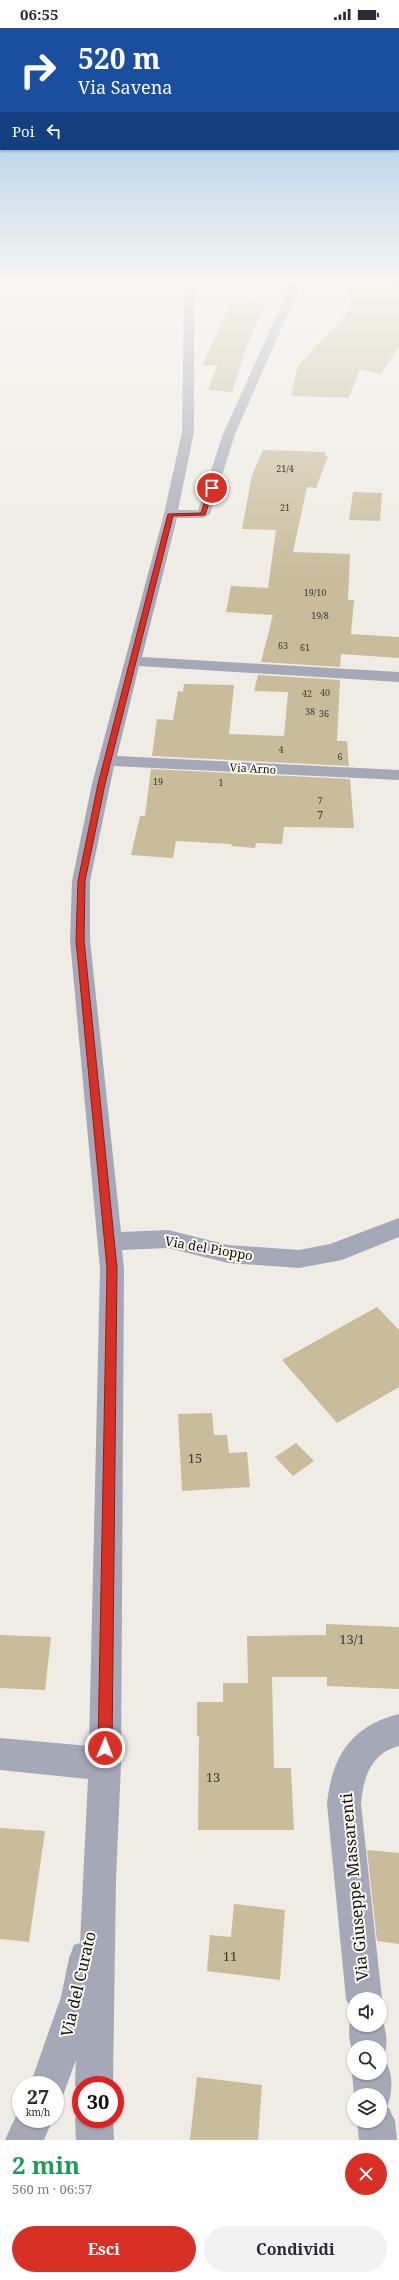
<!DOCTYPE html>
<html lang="it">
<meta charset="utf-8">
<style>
:root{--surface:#fff;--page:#f2f2f3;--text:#2b2b33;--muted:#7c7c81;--accent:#d93025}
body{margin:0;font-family:"Noto Serif",serif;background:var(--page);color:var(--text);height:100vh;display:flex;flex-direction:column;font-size:15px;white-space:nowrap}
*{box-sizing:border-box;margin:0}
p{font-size:13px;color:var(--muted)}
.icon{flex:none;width:22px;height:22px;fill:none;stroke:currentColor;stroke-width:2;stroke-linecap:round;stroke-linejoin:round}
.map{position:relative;height:2112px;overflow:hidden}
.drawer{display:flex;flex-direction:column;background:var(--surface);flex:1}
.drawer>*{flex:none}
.guide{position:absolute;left:0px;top:0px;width:399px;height:122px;box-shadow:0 1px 3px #0004;background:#1a4fa0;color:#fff;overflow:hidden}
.tools{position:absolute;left:347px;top:1964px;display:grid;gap:8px}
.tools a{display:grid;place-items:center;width:40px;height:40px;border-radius:50%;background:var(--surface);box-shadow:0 1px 3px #0004;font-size:20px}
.speed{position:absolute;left:12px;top:2048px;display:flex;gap:8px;font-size:20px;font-weight:700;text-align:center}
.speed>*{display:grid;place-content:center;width:52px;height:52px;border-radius:50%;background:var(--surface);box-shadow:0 1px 3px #0004;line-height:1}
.speed small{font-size:10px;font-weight:400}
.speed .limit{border:6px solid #d22;background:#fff;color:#111}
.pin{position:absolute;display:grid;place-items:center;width:34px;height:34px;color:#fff;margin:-17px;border:2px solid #fff;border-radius:50%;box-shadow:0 1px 4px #0007}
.me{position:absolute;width:44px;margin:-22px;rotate:1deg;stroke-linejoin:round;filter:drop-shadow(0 0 3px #0008)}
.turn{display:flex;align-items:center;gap:14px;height:84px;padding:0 12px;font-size:18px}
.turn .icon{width:52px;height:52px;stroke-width:2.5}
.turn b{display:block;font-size:28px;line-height:34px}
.then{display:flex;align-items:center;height:38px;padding:0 12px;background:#0003;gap:8px;font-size:15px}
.round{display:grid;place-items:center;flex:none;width:42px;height:42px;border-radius:21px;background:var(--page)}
.head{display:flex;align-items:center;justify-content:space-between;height:68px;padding:0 12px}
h1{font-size:24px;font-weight:700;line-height:30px;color:#1e9e55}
.cta{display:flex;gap:8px;margin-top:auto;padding:8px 12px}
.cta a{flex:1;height:46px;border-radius:24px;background:var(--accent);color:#fff;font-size:16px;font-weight:700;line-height:46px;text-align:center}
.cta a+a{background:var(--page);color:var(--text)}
.status{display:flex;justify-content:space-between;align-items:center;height:28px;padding:0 20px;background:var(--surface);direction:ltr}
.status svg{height:11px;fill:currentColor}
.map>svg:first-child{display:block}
</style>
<div class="status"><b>06:55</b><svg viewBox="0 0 49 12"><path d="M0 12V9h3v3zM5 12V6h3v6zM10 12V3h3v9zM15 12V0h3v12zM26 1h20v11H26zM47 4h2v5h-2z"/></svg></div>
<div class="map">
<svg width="399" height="2112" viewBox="0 0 399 2112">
<rect width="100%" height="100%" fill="#eeece4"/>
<g fill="#c8bc9a">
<polygon points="347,256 399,256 399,318 381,346 360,341 349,370 291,368 298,338 350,281 354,282"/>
<polygon points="232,274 265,276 245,323 232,364 208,362 217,338 202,337"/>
<polygon points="263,422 325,424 325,428 328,428 316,460 307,459 293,524 350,526 348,572 354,572 351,606 399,609 399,630 341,626 340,639 261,634 273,587 226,584 231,558 268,560 276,502 242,501 252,447"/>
<polygon points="353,464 382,465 380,493 349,492"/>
<polygon points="258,647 340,652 337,713 347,713 349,738 152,728 157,691 173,692 178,663 183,664 184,656 234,657 229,706 284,708 288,664 254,663"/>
<polygon points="151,741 350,751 354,800 284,799 282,816 256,815 255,820 231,818 232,816 176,813 173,830 131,827 140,788 145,788"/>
<polygon points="377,1279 399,1302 399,1359 337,1395 282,1332"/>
<polygon points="212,1385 214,1407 227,1407 229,1425 247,1424 250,1459 182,1463 178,1386"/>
<polygon points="296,1415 314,1433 293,1448 275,1429"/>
<polygon points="326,1596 399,1599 399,1661 327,1658 327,1649 272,1649 274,1740 291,1740 294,1802 198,1802 199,1708 197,1708 197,1674 223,1674 223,1655 248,1655 247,1608 326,1607"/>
<polygon points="0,1607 51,1609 45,1662 0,1660"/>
<polygon points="0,1800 45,1803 29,1914 0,1911"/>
<polygon points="367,1822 399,1825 399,1916 377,1913"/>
<polygon points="234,1876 285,1882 280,1952 207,1943 210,1907 231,1909"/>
<polygon points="197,2049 262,2057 258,2112 190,2112"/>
</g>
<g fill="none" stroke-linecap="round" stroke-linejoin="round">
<g fill="#a5a8b7" fill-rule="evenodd">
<polygon points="188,256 197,256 194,273 194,404 178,482 198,482 223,406 291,256 301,256 235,406 210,486 203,490 177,490 142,629 399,644 399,654 139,638 117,728 399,742 399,752 114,738 90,853 90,912 121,1204 168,1202 228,1217 299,1222 330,1216 399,1190 399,1209 342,1232 299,1240 228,1235 168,1220 122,1222 124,1241 121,1736 116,1852 113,2057 81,2057 81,2070 75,2057 76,2032 62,2070 55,2073 55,2057 30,2057 61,1969 69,1930 74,1917 80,1915 88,1751 0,1742 0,1710 89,1718 100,1241 70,912 72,853 92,756 164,486 182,404 184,273"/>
<path d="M399 1686V1718C371 1725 363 1750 361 1776L382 1971 380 1976V1971H354V1997H380V1987C387 2003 389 2015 383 2031 394 2042 393 2065 387 2079L389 2080 395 2093 397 2112H359L357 2093H380V2067H354L352 2045 354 2041V2045H380V2019H354V2027C348 2013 347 1999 353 1985L346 1971 327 1776C332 1728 351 1698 399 1686Z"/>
<polygon points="21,2077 21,2091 53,2091 44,2112 5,2112"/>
<polygon points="81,2077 81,2091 113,2091 114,2112 76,2112 75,2091"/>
</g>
</g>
<linearGradient id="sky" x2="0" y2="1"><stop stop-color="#8cb9e2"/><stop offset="0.46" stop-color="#f7f6f3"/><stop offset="1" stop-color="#f7f6f3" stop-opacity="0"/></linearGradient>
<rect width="399" height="551" fill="url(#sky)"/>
<polygon fill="#d93025" stroke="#8d1f18" points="212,458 214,460 205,487 173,488 105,756 85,853 84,912 117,1240 112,1720 110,1725 105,1727 100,1725 98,1720 107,1240 76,912 78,853 98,756 168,486 201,485 209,460"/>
<g text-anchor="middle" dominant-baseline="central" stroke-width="4" stroke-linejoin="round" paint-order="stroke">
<g font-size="9" fill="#403c32">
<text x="285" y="440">21/4</text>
<text x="285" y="479">21</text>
<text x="315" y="564">19/10</text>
<text x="320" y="587">19/8</text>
<text x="283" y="617">63</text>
<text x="305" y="619">61</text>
<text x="325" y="664">40</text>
<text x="307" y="665">42</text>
<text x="310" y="683">38</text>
<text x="324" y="685">36</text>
<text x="281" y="721">4</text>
<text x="340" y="728">6</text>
<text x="158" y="753">19</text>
<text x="221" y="754">1</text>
<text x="320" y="772">7</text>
</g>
<g font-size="11" fill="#13120f" stroke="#fcf9f1">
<text transform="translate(253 740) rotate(3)">Via Arno</text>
</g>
<g font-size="11" fill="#403c32">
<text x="320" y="786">7</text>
</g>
<g font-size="13" fill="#13120f" stroke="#fcf9f1">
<text transform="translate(209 1220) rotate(10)">Via del Pioppo</text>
</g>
<g font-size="13" fill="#403c32">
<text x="195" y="1430">15</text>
<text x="352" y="1611">13/1</text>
<text x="213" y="1749">13</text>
<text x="230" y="1928">11</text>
</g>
<g font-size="16" fill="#13120f" stroke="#fcf9f1">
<text transform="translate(354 1859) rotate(-95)">Via Giuseppe Massarenti</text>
<text transform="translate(78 1956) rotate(-77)">Via del Curato</text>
</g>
</g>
</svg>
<div class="tools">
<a><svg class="icon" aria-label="sound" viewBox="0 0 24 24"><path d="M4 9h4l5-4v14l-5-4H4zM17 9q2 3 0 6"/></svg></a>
<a><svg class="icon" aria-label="search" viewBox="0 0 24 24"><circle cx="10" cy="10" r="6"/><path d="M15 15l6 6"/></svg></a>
<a><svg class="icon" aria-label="layers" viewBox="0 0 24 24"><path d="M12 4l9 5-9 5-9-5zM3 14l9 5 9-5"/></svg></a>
</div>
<div class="speed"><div>27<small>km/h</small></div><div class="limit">30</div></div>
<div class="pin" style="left:212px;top:460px;background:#d93025"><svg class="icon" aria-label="arrive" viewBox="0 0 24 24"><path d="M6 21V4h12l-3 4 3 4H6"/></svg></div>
<svg class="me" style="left:105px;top:1720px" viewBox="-20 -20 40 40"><circle r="17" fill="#d93025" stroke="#fff" stroke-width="3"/><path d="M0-11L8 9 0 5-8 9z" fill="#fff"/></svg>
<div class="guide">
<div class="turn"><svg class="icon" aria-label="right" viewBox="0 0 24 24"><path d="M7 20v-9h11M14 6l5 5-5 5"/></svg><div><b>520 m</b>Via Savena</div></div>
<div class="then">Poi<svg class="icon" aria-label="left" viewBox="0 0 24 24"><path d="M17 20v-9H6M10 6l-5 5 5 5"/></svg></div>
</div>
</div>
<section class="drawer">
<div class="head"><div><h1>2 min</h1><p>560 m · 06:57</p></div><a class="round" style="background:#d93025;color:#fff"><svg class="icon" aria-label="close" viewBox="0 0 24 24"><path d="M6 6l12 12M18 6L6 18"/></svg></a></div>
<div class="cta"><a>Esci</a><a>Condividi</a></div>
</section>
